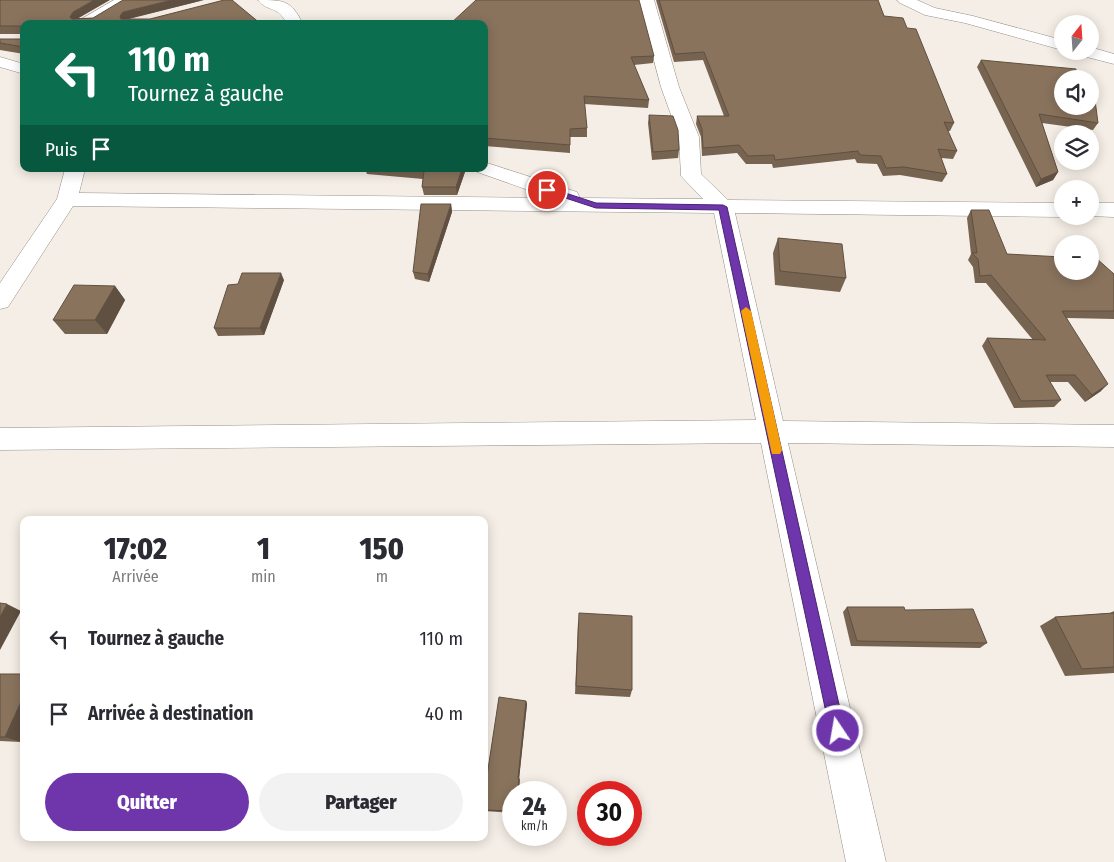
<!DOCTYPE html>
<html lang="fr">
<meta charset="utf-8">
<style>
:root{--surface:#fff;--page:#f2f2f3;--text:#2b2b33;--muted:#7c7c81;--accent:#6f36ac}
body{margin:0;font-family:"Fira Sans Condensed",sans-serif;background:var(--page);color:var(--text);height:100vh;display:flex;flex-direction:column;font-size:19px;white-space:nowrap}
*{box-sizing:border-box;margin:0}
p{font-size:16px;color:var(--muted)}
.icon{flex:none;width:28px;height:28px;fill:none;stroke:currentColor;stroke-width:2;stroke-linecap:round;stroke-linejoin:round}
.map{position:relative;flex:1;overflow:hidden}
.sheet{position:absolute;left:20px;top:516px;width:468px;height:325px;display:flex;flex-direction:column;background:var(--surface);border-radius:10px;box-shadow:0 2px 12px #0003}
.sheet>*{flex:none}
.hud{position:absolute;left:20px;top:20px;width:468px;height:152px;border-radius:10px;box-shadow:0 2px 12px #0003;background:#0b6e4f;color:#fff;overflow:hidden}
.needle{width:32px;rotate:17deg}
.fabs{position:absolute;left:1054px;top:15px;display:grid;gap:10px}
.fabs a{display:grid;place-items:center;width:45px;height:45px;border-radius:50%;background:var(--surface);box-shadow:0 2px 12px #0003;font-size:25px}
.speed{position:absolute;left:502px;top:781px;display:flex;gap:10px;font-size:25px;font-weight:700;text-align:center}
.speed>*{display:grid;place-content:center;width:65px;height:65px;border-radius:50%;background:var(--surface);box-shadow:0 2px 12px #0003;line-height:1}
.speed small{font-size:12px;font-weight:400}
.speed .limit{border:8px solid #d22;background:#fff;color:#111}
.pin{position:absolute;display:grid;place-items:center;width:42px;height:42px;color:#fff;margin:-21px;border:2px solid #fff;border-radius:50%;box-shadow:0 1px 5px #0007}
.me{position:absolute;width:55px;margin:-28px;rotate:348deg;stroke-linejoin:round;filter:drop-shadow(0 0 4px #0008)}
.turn{display:flex;align-items:center;gap:18px;height:105px;padding:0 25px;font-size:22px}
.turn .icon{width:65px;height:65px;stroke-width:2.5}
.turn b{display:block;font-size:35px;line-height:42px}
.then{display:flex;align-items:center;height:48px;padding:0 25px;background:#0003;gap:10px;font-size:19px}
.eta{display:flex;justify-content:space-evenly;align-items:center;height:85px;text-align:center}
.eta b{font-size:30px;font-weight:800;line-height:35px}
.primary-button{display:flex;gap:10px;margin-top:auto;padding:10px 25px}
.primary-button a{flex:1;height:58px;border-radius:30px;background:var(--accent);color:#fff;font-size:20px;font-weight:800;line-height:58px;text-align:center}
.primary-button a+a{background:var(--page);color:var(--text)}
ul{padding:0;list-style:none}
li{display:flex;align-items:center;gap:15px;height:75px;padding:0 25px}
li div{flex:1}
li b{display:block;font-size:19px}
li em{font-style:normal}
.map>svg:first-child{display:block}
</style>
<div class="map">
<svg width="1114" height="862" viewBox="0 0 1114 862">
<rect width="100%" height="100%" fill="#f5eee6"/>
<g fill="none" stroke-linecap="round" stroke-linejoin="round">
<g stroke="#938d86" stroke-width="1">
<g id="minor">
<polygon points="114,0 133,0 130,3 96,24 76,24 78,21"/>
<path d="M258 0C284 0 291 0 303 24H287C277 4 268 13 258 0Z"/>
<polygon points="638,0 654,0 679,87 699,137 701,174 728,200 1062,203 1064,216 1062,217 735,213 783,421 1114,425 1114,447 788,443 886,862 846,862 761,443 0,450 0,428 756,420 714,213 73,206 8,307 0,309 0,283 57,199 65,169 85,169 79,193 551,198 477,172 475,169 484,169 484,162 577,192 580,198 703,199 681,176 679,137 661,87"/>
<polygon points="897,0 917,0 935,8 973,16 1062,40 1062,50 965,23 925,15 900,3"/>
<polygon points="1090,47 1114,54 1114,64 1079,55 1077,51 1090,51"/>
<polygon points="0,57 24,64 24,74 0,67"/>
<polygon points="1090,203 1114,203 1114,217 1088,216 1090,216"/>
</g>
</g>
<use href="#minor" fill="#fff" fill-rule="evenodd"/>
</g>
<g fill="#766350">
<polygon points="0,0 79,18 93,18 204,0 129,19 261,24 24,24 24,54 0,50 0,39 21,39 21,34 0,34"/>
<polygon points="656,0 878,0 884,16 907,28 954,123 950,131 948,131 957,151 953,159 941,158 947,174 942,182 900,175 883,176 877,164 857,163 855,159 773,168 772,164 746,164 737,153 702,156 701,137 696,124 697,116 724,116 703,60 674,62"/>
<polygon points="484,24 654,56 653,63 634,65 649,100 648,108 584,104 587,128 587,137 570,137 570,153 484,146"/>
<polygon points="981,60 1098,123 1093,130 1042,123 1058,172 1053,180 1036,187 977,67"/>
<polygon points="649,115 679,150 678,158 652,160 648,123"/>
<polygon points="365,169 466,169 457,195 424,195 422,187 423,179 367,174"/>
<polygon points="451,204 452,212 429,282 415,279 413,272"/>
<polygon points="971,210 1007,254 1114,274 1114,319 1067,318 1101,391 1085,402 1068,382 1050,382 1061,400 1054,407 1014,408 982,346 987,338 1033,340 986,283 975,283 973,267 968,260 971,254 967,218"/>
<polygon points="778,238 846,278 840,292 775,285 773,253"/>
<polygon points="284,280 264,335 218,336 214,328"/>
<polygon points="115,286 125,300 107,334 65,334 53,320"/>
<polygon points="847,607 905,610 987,643 980,648 851,646 843,612"/>
<polygon points="1114,611 1114,673 1065,676 1040,626 1055,617 1110,613"/>
<polygon points="484,612 487,622 486,667 484,668"/>
<polygon points="578,622 632,690 630,697 575,694"/>
<polygon points="0,674 21,742 0,741"/>
<polygon points="526,701 527,704 519,778 520,780 519,792 514,792 514,813 484,811 484,776 487,776"/>
</g>
<g fill="#605041">
<polygon points="94,0 110,0 77,19 74,24 70,17 73,12"/>
<polygon points="172,0 204,0 127,19 123,23 120,16 123,12"/>
<polygon points="462,169 466,169 457,195 456,187"/>
<polygon points="1058,172 1053,180 1036,187 1041,179"/>
<polygon points="451,204 452,212 429,282 428,274"/>
<polygon points="281,273 284,280 264,335 260,328"/>
<polygon points="115,286 125,300 107,334 95,320"/>
<polygon points="1108,384 1101,391 1085,402 1092,395"/>
<polygon points="7,604 21,611 0,650 0,617"/>
<polygon points="485,612 487,622 486,667 484,659"/>
<polygon points="24,695 24,735 21,742 5,737"/>
<polygon points="526,701 527,704 519,780 518,778"/>
</g>
<g fill="#89735d" stroke="#605041" fill-rule="evenodd">
<polygon points="0,0 94,0 73,12 70,17 72,19 93,18 123,0 172,0 123,12 120,16 121,19 150,19 224,0 232,0 261,24 24,24 24,47 0,43 0,39 21,39 21,26 0,26"/>
<polygon points="476,0 639,0 654,56 631,57 649,100 584,96 587,128 570,129 570,145 484,138 484,24 450,24"/>
<polygon points="659,0 878,0 884,16 903,18 907,28 916,29 954,123 944,122 957,151 938,149 947,174 904,167 886,168 881,156 860,155 858,151 775,160 774,155 748,156 739,145 703,148 702,129 697,116 729,116 704,52 675,54"/>
<path d="M981 60 1076 69V76L1092 77 1098 123 1039 114 1058 172 1041 179ZM1062 79H1090V106H1062Z"/>
<polygon points="649,115 673,116 678,130 679,150 653,152"/>
<polygon points="396,169 462,169 456,187 422,187 424,171"/>
<polygon points="421,204 451,204 428,274 413,272"/>
<polygon points="971,210 989,210 1007,254 1062,257 1062,271 1090,271 1090,258 1096,258 1114,274 1114,311 1062,311 1108,384 1092,395 1075,375 1046,375 1061,400 1021,401 987,338 1046,340 991,275 980,276 978,259 972,253 977,253"/>
<polygon points="778,238 842,244 846,278 780,271"/>
<polygon points="242,273 281,273 260,328 214,328 228,285 238,284"/>
<polygon points="74,285 115,286 95,320 53,320"/>
<polygon points="0,603 7,604 0,617"/>
<polygon points="847,607 904,607 905,610 973,609 987,643 857,641"/>
<polygon points="484,612 485,612 484,659"/>
<polygon points="579,613 632,616 632,690 576,686"/>
<polygon points="1114,613 1114,667 1082,669 1055,617"/>
<polygon points="0,674 24,674 24,695 5,737 0,737"/>
<polygon points="499,697 526,701 518,778 519,778 518,792 514,792 514,811 484,810 484,776 487,776"/>
</g>
<polygon fill="#6f36ac" stroke="#482370" points="547,187 596,203 723,205 727,207 845,731 843,736 838,738 832,736 830,731 719,210 596,208 544,191 544,188"/>
<polygon fill="#f59e0b" points="746,307 751,311 782,450 780,454 772,454 771,450 741,311"/>
</svg>
<div class="fabs">
<a><svg class="needle" viewBox="-14 -14 28 28"><path d="M0-13l5 13h-10z" fill="#e53935"/><path d="M0 13l5-13h-10z" fill="#7c7c81"/></svg></a>
<a><svg class="icon" aria-label="sound" viewBox="0 0 24 24"><path d="M4 9h4l5-4v14l-5-4H4zM17 9q2 3 0 6"/></svg></a>
<a><svg class="icon" aria-label="layers" viewBox="0 0 24 24"><path d="M12 4l9 5-9 5-9-5zM3 14l9 5 9-5"/></svg></a>
<a>+</a>
<a>−</a>
</div>
<div class="speed"><div>24<small>km/h</small></div><div class="limit">30</div></div>
<div class="pin" style="left:547px;top:190px;background:#d93025"><svg class="icon" aria-label="arrive" viewBox="0 0 24 24"><path d="M6 21V4h12l-3 4 3 4H6"/></svg></div>
<svg class="me" style="left:838px;top:731px" viewBox="-20 -20 40 40"><circle r="17" fill="#6f36ac" stroke="#fff" stroke-width="3"/><path d="M0-11L8 9 0 5-8 9z" fill="#fff"/></svg>
<div class="hud">
<div class="turn"><svg class="icon" aria-label="left" viewBox="0 0 24 24"><path d="M17 20v-9H6M10 6l-5 5 5 5"/></svg><div><b>110 m</b>Tournez à gauche</div></div>
<div class="then">Puis<svg class="icon" aria-label="arrive" viewBox="0 0 24 24"><path d="M6 21V4h12l-3 4 3 4H6"/></svg></div>
</div>
<section class="sheet">
<div class="eta">
<div><b>17:02</b><p>Arrivée</p></div>
<div><b>1</b><p>min</p></div>
<div><b>150</b><p>m</p></div>
</div>
<ul>
<li><svg class="icon" aria-label="left" viewBox="0 0 24 24"><path d="M17 20v-9H6M10 6l-5 5 5 5"/></svg><div><b>Tournez à gauche</b></div><em>110 m</em></li>
<li><svg class="icon" aria-label="arrive" viewBox="0 0 24 24"><path d="M6 21V4h12l-3 4 3 4H6"/></svg><div><b>Arrivée à destination</b></div><em>40 m</em></li>
</ul>
<div class="primary-button"><a>Quitter</a><a>Partager</a></div>
</section>
</div>
